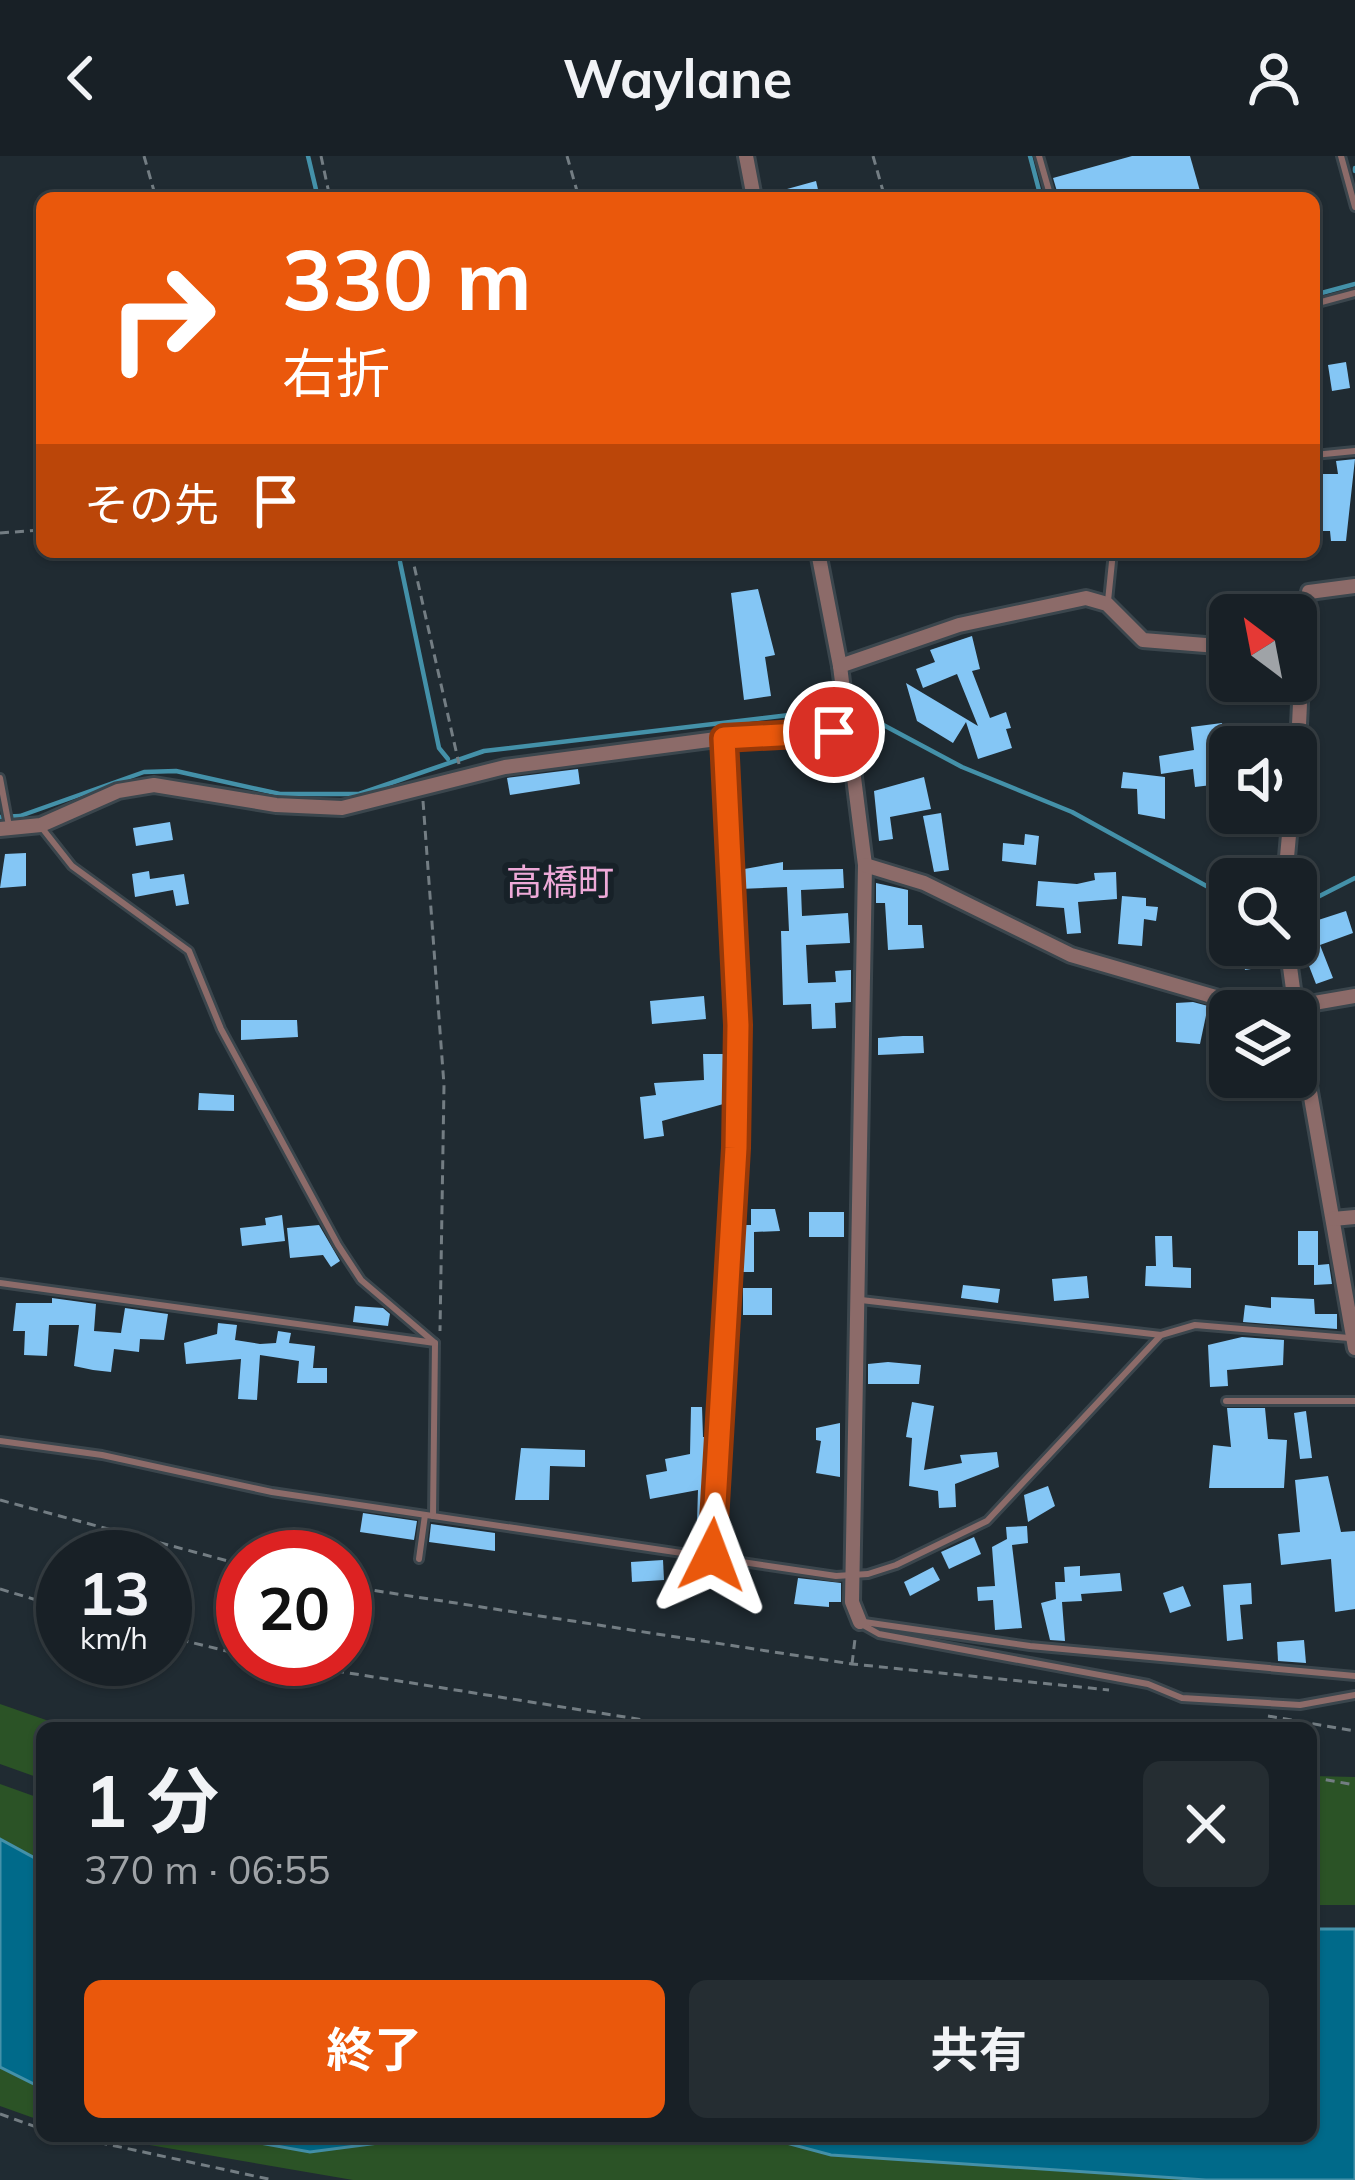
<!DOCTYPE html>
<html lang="ja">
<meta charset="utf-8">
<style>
:root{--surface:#182026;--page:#252d32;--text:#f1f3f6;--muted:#9fa3a7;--line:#363e43;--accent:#ea580c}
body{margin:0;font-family:Mulish,"Noto Sans JP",sans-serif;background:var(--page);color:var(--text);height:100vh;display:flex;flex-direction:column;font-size:45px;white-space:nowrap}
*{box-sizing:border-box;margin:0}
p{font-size:39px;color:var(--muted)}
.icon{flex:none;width:66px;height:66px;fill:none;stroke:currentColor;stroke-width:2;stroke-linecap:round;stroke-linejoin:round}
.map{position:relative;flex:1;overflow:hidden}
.sheet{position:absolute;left:36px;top:1566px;width:1281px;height:420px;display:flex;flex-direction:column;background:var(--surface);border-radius:18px;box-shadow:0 3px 9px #0004,0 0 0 3px var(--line)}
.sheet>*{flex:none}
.top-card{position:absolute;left:36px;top:36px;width:1284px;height:366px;border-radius:18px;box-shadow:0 3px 9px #0004,0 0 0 3px var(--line);background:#ea580c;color:#fff;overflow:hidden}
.needle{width:78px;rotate:328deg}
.buttons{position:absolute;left:1209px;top:438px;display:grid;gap:24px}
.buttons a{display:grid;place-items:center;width:108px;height:108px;border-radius:18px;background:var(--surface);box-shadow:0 3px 9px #0004,0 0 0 3px var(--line);font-size:60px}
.speed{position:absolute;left:36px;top:1374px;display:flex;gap:24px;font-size:60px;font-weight:700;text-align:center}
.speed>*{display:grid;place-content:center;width:156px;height:156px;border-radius:50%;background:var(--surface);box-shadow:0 3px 9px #0004,0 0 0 3px var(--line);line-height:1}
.speed small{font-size:30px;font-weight:400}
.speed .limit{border:18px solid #d22;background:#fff;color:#111}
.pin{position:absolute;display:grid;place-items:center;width:102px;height:102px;color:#fff;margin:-51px;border:6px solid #fff;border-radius:50%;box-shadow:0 3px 12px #0007}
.me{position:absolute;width:132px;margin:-66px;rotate:3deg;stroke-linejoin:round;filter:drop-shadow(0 0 9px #0008)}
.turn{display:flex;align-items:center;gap:42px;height:252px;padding:0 48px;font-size:54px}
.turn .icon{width:156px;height:156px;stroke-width:2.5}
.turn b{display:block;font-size:84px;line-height:102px}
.then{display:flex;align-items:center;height:114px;padding:0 48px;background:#0003;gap:24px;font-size:45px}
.round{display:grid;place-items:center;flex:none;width:126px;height:126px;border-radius:18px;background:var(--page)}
.head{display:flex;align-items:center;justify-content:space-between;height:204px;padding:0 48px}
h1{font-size:72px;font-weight:700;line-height:90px}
.cta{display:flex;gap:24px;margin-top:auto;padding:24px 48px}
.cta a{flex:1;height:138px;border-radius:18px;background:var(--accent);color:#fff;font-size:48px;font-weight:700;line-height:138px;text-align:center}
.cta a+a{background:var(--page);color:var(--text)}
header{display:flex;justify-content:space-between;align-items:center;height:156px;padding:0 48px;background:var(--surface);font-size:54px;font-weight:700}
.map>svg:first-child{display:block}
</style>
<header><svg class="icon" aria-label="back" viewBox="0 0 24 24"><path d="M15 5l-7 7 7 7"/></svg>Waylane<svg class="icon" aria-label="person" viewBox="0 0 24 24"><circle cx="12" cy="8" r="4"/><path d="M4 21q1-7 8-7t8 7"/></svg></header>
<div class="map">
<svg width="1355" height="2024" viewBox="0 0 1355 2024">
<rect width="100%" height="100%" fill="#202b32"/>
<g fill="#2b5326">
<polygon points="0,1548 69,1572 42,1572 42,1623 0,1608"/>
<polygon points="1311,1620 1355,1621 1355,1749 1311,1749"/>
<polygon points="0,1628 42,1643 42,1706 0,1683"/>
<polygon points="0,1912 42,1932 42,1965 0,1950"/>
<polygon points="97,1980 221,1980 310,1996 432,1980 760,1980 952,2006 1206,2024 353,2024"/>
</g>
<g fill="#006a8a" stroke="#4491a9" stroke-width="3">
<polygon points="0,1683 42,1706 42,1932 0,1911"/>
<polygon points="1311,1773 1355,1773 1355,2024 1206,2024 831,1999 760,1980 1311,1980"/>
<polygon points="221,1980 432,1980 310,1996"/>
</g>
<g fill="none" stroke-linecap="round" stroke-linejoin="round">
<g stroke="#4491a9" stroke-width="4.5">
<polyline points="308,0 318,42"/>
<polyline points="1030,0 1041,42"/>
<polyline points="1355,12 1355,15"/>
<polyline points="1314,139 1355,128"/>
<polyline points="400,406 439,592 448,603"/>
<polyline points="0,661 20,660 144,616 176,615 280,638 359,638 484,595 831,554 859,556 962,611 1072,656 1230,743"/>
<polyline points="1296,752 1355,722"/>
</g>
</g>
<g fill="#84c6f5">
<polygon points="1132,0 1190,0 1202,42 1059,42 1053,22"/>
<polygon points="816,25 820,42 769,42 769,38"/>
<polygon points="1346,206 1350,232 1332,235 1328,209"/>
<polygon points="1355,303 1346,385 1331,385 1330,375 1314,375 1315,318 1338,318 1336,305"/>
<polygon points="758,433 775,499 765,501 771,540 744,544 731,437"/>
<polygon points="1293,436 1294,459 1260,459 1259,438"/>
<polygon points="972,480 980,513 972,515 990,562 1006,556 1011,572 1006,573 1012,592 978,603 966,566 953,587 917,565 906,527 978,570 957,518 923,532 916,513 935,506 930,494"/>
<polygon points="1222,567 1225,591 1216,593 1220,628 1195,631 1193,613 1161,618 1159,600 1194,594 1191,571"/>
<polygon points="578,613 580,628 510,639 507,622"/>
<polygon points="1123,616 1165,621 1165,663 1138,658 1137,633 1121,632"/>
<polygon points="924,621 931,653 890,661 893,683 879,685 874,635"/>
<polygon points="941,657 949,714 934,716 923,660"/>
<polygon points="170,666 173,684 136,690 133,672"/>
<polygon points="1025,678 1039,680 1036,709 1002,705 1003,687 1024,689"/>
<polygon points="26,697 26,730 0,732 5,698"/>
<polygon points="783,706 783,714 843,713 844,732 801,734 802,760 848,757 850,787 806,789 808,827 836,826 835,815 851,814 851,846 835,847 836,872 812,873 811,848 783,849 781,775 789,775 787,731 739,733 739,714"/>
<polygon points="149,715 150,723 184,718 189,748 176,750 173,734 135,741 132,718"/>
<polygon points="1116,716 1117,743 1078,746 1081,777 1067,778 1064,752 1036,750 1038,725 1077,728 1095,724 1094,717"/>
<polygon points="876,727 908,734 908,769 922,769 924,792 888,794 885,747 876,747"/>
<polygon points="1122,740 1146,742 1146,750 1158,751 1156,765 1144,763 1142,790 1118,788"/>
<polygon points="1346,755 1353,777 1320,789 1333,822 1316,828 1297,779 1309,775 1306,768"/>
<polygon points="1273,789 1275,809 1245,814 1241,792"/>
<polygon points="704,840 706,863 652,868 650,845"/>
<polygon points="1193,846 1208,850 1200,888 1176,886 1176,847"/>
<polygon points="241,864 297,864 298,881 241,884"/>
<polygon points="903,880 923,880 924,897 878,899 878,882"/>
<polygon points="703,898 727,898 727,947 662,965 664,980 644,983 640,941 656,939 654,927 704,924"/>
<polygon points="199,937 234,939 234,955 198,954"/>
<polygon points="751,1053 775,1053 780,1075 754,1076 754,1116 737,1116 740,1069 751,1069"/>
<rect x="809" y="1056" width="35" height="25"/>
<polygon points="282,1059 285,1085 242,1090 240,1072 266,1069 265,1062"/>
<polygon points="319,1069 340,1105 331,1111 323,1099 290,1102 287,1072"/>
<polygon points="1298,1075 1318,1075 1318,1109 1329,1108 1332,1128 1314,1129 1314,1109 1298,1109"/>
<polygon points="1155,1080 1172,1080 1173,1111 1191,1112 1191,1132 1145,1130 1146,1110 1156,1110"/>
<polygon points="1087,1120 1089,1142 1054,1145 1052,1123"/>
<polygon points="963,1129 1000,1133 998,1147 961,1142"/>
<rect x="743" y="1132" width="29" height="27"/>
<polygon points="1271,1141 1314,1143 1315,1158 1337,1158 1337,1173 1243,1166 1245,1149 1271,1152"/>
<polygon points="52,1142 96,1148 94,1175 121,1177 125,1152 168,1158 164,1184 140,1183 139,1196 114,1193 111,1216 93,1214 74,1210 79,1169 49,1169 47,1200 24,1199 25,1175 13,1175 16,1147 52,1147"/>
<polygon points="355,1150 383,1152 390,1158 388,1170 353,1166"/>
<polygon points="218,1167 237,1169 235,1184 260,1188 276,1187 278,1175 291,1177 289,1187 315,1190 313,1212 327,1212 327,1227 297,1227 299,1205 260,1199 257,1244 238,1243 241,1203 186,1208 184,1187 217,1178"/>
<polygon points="1242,1181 1284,1184 1283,1209 1227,1214 1228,1230 1210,1231 1208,1189"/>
<polygon points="888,1206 921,1209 919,1228 868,1228 868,1208"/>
<polygon points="912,1246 934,1250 924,1314 962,1307 960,1299 997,1296 999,1311 955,1328 956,1351 939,1352 938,1335 909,1330 912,1282 906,1281"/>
<polygon points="691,1251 702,1251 703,1281 711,1281 706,1367 697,1366 698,1334 650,1343 646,1319 667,1315 665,1303 690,1298"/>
<polygon points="1227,1252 1265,1252 1268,1283 1287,1284 1284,1332 1209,1332 1213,1289 1231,1291"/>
<polygon points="1306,1255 1312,1302 1300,1303 1294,1257"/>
<polygon points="840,1267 840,1321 816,1317 821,1285 816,1284 816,1272"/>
<polygon points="521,1292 585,1294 585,1311 550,1310 549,1344 515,1344"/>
<polygon points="1328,1320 1341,1376 1355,1375 1355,1453 1335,1456 1331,1403 1281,1409 1278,1378 1300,1376 1295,1324"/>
<polygon points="1048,1330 1055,1350 1028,1366 1024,1339"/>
<polygon points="363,1357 417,1365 414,1384 360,1376"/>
<polygon points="431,1368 495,1377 495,1395 429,1386"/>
<polygon points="1027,1370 1028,1387 1012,1389 1022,1472 995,1474 993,1444 978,1445 977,1431 995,1430 992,1391 1007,1383 1006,1371"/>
<polygon points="974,1381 981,1398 949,1413 941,1396"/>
<polygon points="663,1404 664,1424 632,1426 631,1406"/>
<polygon points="1080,1410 1080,1420 1120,1417 1122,1435 1081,1438 1082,1445 1062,1446 1065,1485 1050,1484 1041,1447 1056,1443 1055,1426 1065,1426 1064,1411"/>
<polygon points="933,1411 940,1424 910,1440 904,1426"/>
<polygon points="798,1422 841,1427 841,1446 829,1446 829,1451 794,1448"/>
<polygon points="1251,1427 1252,1448 1240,1449 1243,1483 1227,1485 1223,1429"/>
<polygon points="1183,1430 1191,1450 1170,1457 1163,1437"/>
<polygon points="1304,1484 1306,1507 1278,1505 1277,1486"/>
</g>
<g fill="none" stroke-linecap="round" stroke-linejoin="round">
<g stroke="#3b464d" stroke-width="12">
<g id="service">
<polyline points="1039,0 1051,42"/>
<polyline points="1341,0 1355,51"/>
<polyline points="1314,148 1355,137"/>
<polyline points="1314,299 1355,295"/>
<polyline points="1108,445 1113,396"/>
<polyline points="0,622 9,670"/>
<polyline points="42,672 72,710 189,795 221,873 338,1089 361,1124 435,1187 433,1360"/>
<polyline points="0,1127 435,1187"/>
<polyline points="861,1144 1161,1179"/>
<polyline points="1226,1245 1355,1245"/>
<polyline points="0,1285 102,1299 272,1336 836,1420 868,1418 896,1409 987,1365 1161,1179 1195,1169 1349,1182"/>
<polyline points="711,1399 737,992 738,869 724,582"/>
<polyline points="419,1403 425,1359"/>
<polyline points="864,1466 1030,1490 1355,1520"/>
<polyline points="863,1469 879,1478 1148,1528 1182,1542 1300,1549 1355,1539"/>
</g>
</g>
<g stroke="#3b464d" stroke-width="20">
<g id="minor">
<polyline points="746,0 754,42"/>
<polyline points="818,396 840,510 865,709 852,1446 860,1466"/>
<polyline points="840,510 959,469 1086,442 1107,448 1143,484 1230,491"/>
<path d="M1296 611C1302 551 1299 495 1309 436L1355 430"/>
<polyline points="0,673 41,669 118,635 154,629 276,649 342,652 505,611 724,582 848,577"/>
<polyline points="865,709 924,727 1071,799 1243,849 1274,854 1355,840"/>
<polyline points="1285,723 1291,657"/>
<polyline points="1287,789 1296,855"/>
<polyline points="1296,856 1355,1192"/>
<polyline points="1333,1063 1355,1061"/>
</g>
</g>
<g stroke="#737d83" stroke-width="3" stroke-dasharray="9 6" stroke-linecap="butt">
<polyline points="144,0 156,42"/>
<polyline points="321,0 330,42"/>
<polyline points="567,0 579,42"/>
<polyline points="873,0 885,42"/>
<polyline points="0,377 42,374"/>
<polyline points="370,396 404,396"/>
<polyline points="411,396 459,608"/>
<polyline points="423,645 444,929 440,1175"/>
<polyline points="0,1344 243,1409"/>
<polyline points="345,1430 852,1508 1109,1534"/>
<polyline points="0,1433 63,1452"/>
<polyline points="165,1480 243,1499"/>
<polyline points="261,1503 694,1572"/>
<polyline points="852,1508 855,1483"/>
<polyline points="1268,1560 1355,1575"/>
<polyline points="1311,1621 1355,1629"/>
<polyline points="0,1958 42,1973"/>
<polyline points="69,1980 273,2024"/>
</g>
<use href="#service" stroke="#8c6b69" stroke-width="6"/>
<use href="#minor" stroke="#8c6b69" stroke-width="14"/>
</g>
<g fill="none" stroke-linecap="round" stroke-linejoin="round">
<g stroke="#983908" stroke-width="30">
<polyline id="route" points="712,1399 736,992 738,869 724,582 834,576"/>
</g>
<use href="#route" stroke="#ea580c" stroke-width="21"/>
</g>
<g text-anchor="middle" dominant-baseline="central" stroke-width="12" stroke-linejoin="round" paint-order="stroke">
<g font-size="36" fill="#eea9d8" stroke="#172128">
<text x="560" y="725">高橋町</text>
</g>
</g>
</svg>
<div class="buttons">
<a><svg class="needle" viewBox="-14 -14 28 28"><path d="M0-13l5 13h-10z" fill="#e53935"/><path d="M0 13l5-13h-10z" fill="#9fa3a7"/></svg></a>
<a><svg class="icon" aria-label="sound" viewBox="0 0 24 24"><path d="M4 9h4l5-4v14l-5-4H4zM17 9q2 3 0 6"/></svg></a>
<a><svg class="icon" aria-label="search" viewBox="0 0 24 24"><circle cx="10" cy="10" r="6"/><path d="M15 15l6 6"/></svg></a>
<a><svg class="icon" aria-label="layers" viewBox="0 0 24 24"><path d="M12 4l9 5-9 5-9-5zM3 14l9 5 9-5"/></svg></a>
</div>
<div class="speed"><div>13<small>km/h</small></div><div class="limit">20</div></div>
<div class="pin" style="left:834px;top:576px;background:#d93025"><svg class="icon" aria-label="arrive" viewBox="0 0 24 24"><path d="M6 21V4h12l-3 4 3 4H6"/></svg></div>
<svg class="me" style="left:712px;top:1399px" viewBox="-20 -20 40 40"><path d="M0-17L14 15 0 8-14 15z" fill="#ea580c" stroke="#fff" stroke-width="4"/></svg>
<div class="top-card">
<div class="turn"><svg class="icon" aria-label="right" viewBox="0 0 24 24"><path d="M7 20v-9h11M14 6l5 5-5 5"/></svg><div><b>330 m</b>右折</div></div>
<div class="then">その先<svg class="icon" aria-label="arrive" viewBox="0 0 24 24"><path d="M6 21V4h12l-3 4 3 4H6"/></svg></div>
</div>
<section class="sheet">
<div class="head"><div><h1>1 分</h1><p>370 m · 06:55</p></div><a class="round"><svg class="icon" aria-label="close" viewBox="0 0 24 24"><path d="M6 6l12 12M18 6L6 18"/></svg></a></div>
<div class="cta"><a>終了</a><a>共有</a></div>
</section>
</div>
